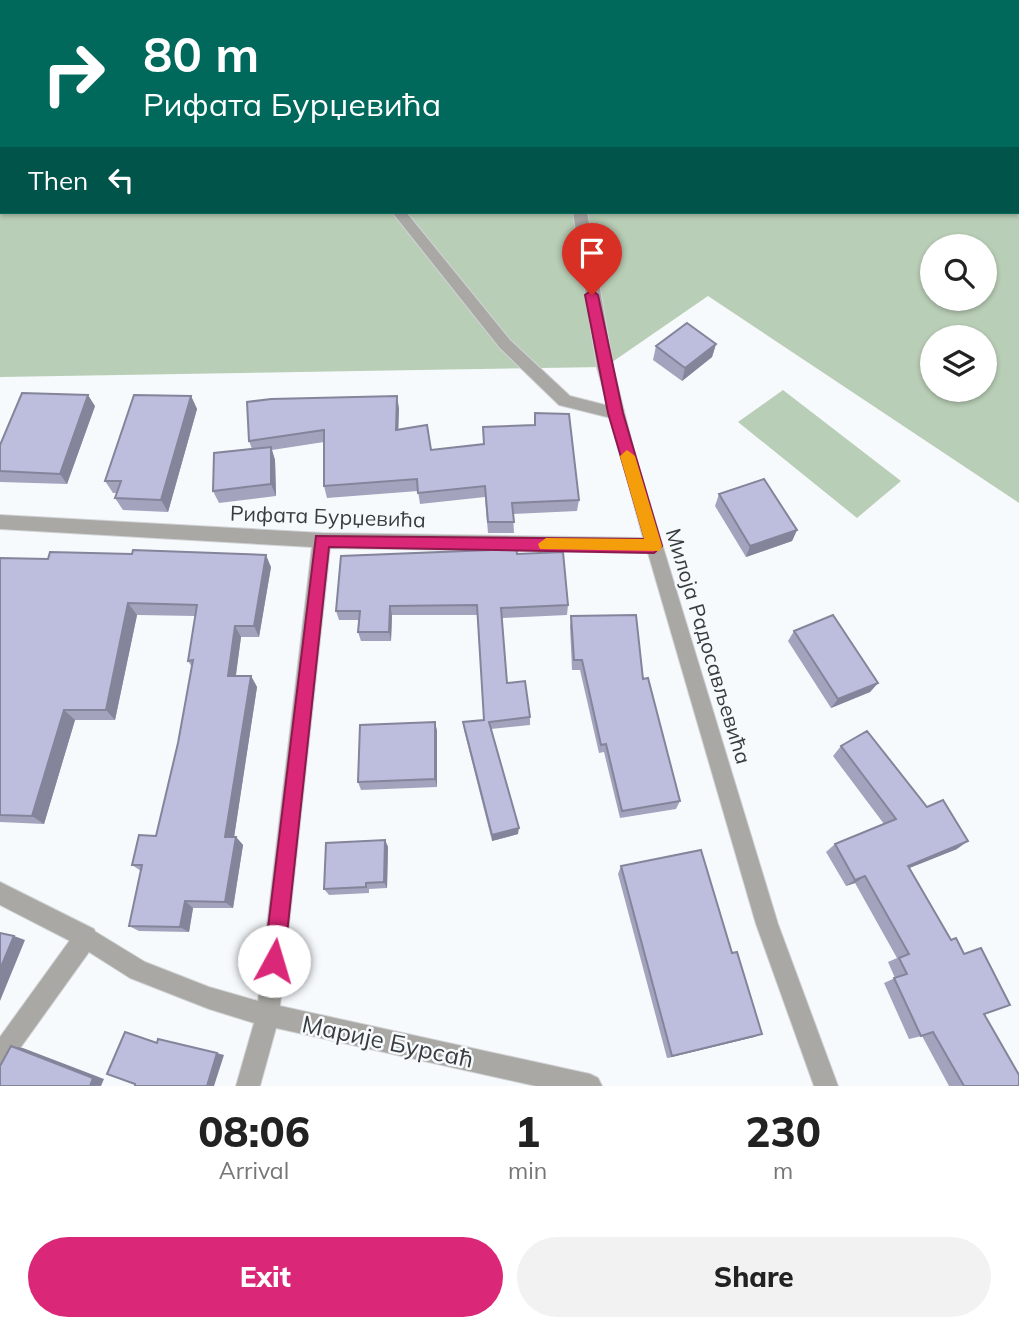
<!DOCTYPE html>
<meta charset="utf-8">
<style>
:root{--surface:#fff;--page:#f2f2f2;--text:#222;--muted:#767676;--accent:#db2777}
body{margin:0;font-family:Mulish,sans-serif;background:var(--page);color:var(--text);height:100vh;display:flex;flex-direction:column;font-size:26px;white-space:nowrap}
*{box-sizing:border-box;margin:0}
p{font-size:23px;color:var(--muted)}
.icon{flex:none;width:38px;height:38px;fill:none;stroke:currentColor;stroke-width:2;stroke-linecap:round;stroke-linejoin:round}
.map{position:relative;height:1086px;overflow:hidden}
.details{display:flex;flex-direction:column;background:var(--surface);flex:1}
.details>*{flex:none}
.top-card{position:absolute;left:0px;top:0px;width:1020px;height:214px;box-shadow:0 2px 5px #0004;background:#00695c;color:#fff;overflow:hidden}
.tools{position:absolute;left:920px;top:234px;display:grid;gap:14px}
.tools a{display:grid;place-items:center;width:77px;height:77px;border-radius:50%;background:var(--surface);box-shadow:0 2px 5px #0004;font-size:35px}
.pin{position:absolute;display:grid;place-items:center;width:60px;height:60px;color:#fff;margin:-72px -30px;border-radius:50% 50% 50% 0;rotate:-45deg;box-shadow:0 0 7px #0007}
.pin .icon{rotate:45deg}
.me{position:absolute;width:77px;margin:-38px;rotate:6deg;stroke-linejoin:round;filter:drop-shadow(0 0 5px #0008)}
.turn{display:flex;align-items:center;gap:24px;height:147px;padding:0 28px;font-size:32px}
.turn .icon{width:91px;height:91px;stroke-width:2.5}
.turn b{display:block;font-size:49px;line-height:60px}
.then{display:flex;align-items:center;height:66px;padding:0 28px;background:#0003;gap:14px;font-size:26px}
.eta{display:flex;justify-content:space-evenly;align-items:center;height:119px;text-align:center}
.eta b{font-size:42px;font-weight:800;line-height:49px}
.button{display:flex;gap:14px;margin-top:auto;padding:14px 28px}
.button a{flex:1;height:80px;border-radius:42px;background:var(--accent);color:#fff;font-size:28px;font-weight:800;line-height:80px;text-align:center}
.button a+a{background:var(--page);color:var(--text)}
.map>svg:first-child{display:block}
</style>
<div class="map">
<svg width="1019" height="1086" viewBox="0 0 1019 1086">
<rect width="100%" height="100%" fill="#f7fafd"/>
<g fill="#b9ceb6" fill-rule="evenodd">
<path d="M0 0 494 2H2V212H1018L1019 104V503L708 296 605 367 0 377ZM933 247H985V299H933ZM933 338H985V390H933Z"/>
<polygon points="783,390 901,481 857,518 738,422"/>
</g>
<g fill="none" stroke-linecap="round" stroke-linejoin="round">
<g stroke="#d1d4d7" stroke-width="2">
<g id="service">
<polygon points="392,212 406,212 510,340 570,396 621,409 623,413 621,417 615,419 559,405 500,348"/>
<polygon points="0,882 94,929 97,937 94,945 86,948 78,945 0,905"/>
</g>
</g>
<g stroke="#d1d4d7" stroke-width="2">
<g id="minor">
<polygon points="506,0 518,0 518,2 507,2"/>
<polygon points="573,212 587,212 613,367 635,455 778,924 838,1086 814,1086 756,924 648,553 330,548 280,1006 590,1074 598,1078 602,1086 536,1086 276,1028 260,1086 236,1086 254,1023 209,1009 130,978 89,952 8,1065 0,1069 0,1037 78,929 86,926 145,962 209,987 258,1001 312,547 0,529 0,515 322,533 643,538 597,367"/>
</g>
</g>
<use href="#service" fill="#aaa8a4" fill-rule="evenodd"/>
<use href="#minor" fill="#aaa8a4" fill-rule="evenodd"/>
</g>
<g fill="#a3a3be">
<polygon points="716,344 712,357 682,381 653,360 656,346"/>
<polygon points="191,396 197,409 168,512 123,510 115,498 117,493 113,493 105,481"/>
<polygon points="95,406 67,484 0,482 0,445"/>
<polygon points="399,408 398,429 431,450 484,444 535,425 535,413 579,500 577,511 513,514 514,533 488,533 485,497 420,504 418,491 327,498 324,486 324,442 272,450 275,460 276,496 219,503 213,491 252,449 249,441"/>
<polygon points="719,494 797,530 792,541 746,557 715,506"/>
<polygon points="517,554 568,605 567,615 502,618 507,683 530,717 530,725 491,729 518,834 492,841 464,730 463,722 484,720 478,615 392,615 391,641 361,641 358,632 359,620 339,620 336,611"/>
<polygon points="0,558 271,567 259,637 241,637 236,676 251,676 257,687 234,837 236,837 243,845 233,908 193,908 189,932 139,931 129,926 141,871 132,865 156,836 178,743 192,667 188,661 195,616 137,615 115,720 75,720 44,824 0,822"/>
<polygon points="571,616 643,679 680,801 676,809 620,818 604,752 599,753 580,670 572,670 570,627"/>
<polygon points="794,631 878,683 870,692 831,708 788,641"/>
<polygon points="435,722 437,731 437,787 361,790 358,782"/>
<polygon points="841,746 957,849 909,868 1019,1086 949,1086 922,1036 909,1039 884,983 895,978 888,962 897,958 855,883 846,886 826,852 835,844 884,824 833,756"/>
<polygon points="385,840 388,847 387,888 369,889 369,893 329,895 324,889"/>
<polygon points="621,866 754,1037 667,1058 618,874"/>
</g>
<g fill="#84849b">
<polygon points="569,0 597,0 584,2 569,2"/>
<polygon points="716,344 712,357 682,381 685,368"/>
<polygon points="88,395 95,406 67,484 60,474"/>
<polygon points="191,396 197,409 168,512 161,500"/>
<polygon points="397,396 399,408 398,442 396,430"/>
<polygon points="271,447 275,460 276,496 271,484"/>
<polygon points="797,530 792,541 746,557 750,546"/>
<polygon points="266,555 271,567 259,637 254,626"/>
<polygon points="128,603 137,615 115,720 106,710"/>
<polygon points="390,606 392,615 391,641 389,632"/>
<polygon points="235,626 241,637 234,687 228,676"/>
<polygon points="251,676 257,687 233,844 225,837"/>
<polygon points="878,683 870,692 831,708 838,699"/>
<polygon points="64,710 75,720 44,824 32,816"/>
<polygon points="435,722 437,731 437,787 435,779"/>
<polygon points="519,828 518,834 492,841 492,835"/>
<polygon points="236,837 243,845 233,908 225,902"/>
<polygon points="385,840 388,847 387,888 384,882"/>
<polygon points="968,841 957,849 897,873 908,866"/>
<polygon points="865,876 855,883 846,886 855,880"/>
<polygon points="185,901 193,908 189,932 180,927"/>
<polygon points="14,936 25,940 0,1001 0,969"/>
<polygon points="762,1034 754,1037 667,1058 672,1056"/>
<polygon points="11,1046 23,1048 104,1079 101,1086 90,1086"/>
<polygon points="217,1053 224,1055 214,1086 207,1086"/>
</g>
<g fill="#bdbddd" stroke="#84849b" stroke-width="2">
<polygon points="623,0 662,0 663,2 625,2"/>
<polygon points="684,0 711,0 713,2 685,2"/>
<polygon points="687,323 716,344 685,368 656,346"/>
<polygon points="22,393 88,395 60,474 0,471 0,445"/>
<polygon points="134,395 191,396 161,500 115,498 121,481 105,481"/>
<polygon points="397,396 396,430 427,425 431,450 484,444 483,427 535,425 535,413 569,414 579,500 512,503 514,522 488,522 485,486 418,493 417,479 324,486 324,430 249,441 247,402 271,399"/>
<polygon points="271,447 271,484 213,491 214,453"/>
<polygon points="764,479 797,530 750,546 719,494"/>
<polygon points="489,543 516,543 517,554 563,552 568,605 501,608 507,683 525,681 530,717 489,722 519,828 492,835 463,722 484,720 477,605 390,606 389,632 358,632 360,611 336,611 341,556 490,550"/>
<polygon points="133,550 266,555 254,626 235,626 228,676 251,676 225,837 236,837 225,902 185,901 180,927 129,926 142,865 132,865 139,835 156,836 178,743 193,660 188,661 197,605 128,603 106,710 64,710 32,816 0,815 0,558 48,559 50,552 132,554"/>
<polygon points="636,615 643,679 648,678 680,801 622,811 606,744 601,745 582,660 574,660 571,616"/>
<polygon points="833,615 878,683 838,699 794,631"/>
<polygon points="435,722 435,779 358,782 360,725"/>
<polygon points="867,731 927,807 943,800 968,841 908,866 951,940 956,938 964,954 981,948 1010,1005 984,1014 1019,1075 1019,1086 964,1086 933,1032 921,1036 894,978 907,974 899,958 909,954 865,876 855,880 835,844 896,819 841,746"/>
<polygon points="385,840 384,882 366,883 366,887 324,889 326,843"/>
<polygon points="701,850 732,953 737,952 762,1034 672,1056 621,866"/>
<polygon points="0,933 14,936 0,969"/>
<polygon points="125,1032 157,1043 158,1039 217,1053 207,1086 135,1086 135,1084 107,1074"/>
<polygon points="11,1046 93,1078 90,1086 0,1086 0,1066"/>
</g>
<polygon fill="#db2777" stroke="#8e194d" stroke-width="2" points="592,290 598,295 623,413 662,546 654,553 329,547 284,961 281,968 274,971 267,968 264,961 316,536 645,539 608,413 585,295"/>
<polygon fill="#f59e0b" points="627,450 635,456 662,546 660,551 540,549 538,544 546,538 644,539 620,456"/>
<g text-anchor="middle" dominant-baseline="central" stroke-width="5" stroke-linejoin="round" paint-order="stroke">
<g font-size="21" fill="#393c3f" stroke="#f7fafd">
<text transform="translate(328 516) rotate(2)">Рифата Бурџевића</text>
<text transform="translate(709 646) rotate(73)">Милоја Радосављевића</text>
</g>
<g font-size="24" fill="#393c3f" stroke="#f7fafd">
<text transform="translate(388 1041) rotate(12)">Марије Бурсаћ</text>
</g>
</g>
</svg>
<div class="tools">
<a><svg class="icon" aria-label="search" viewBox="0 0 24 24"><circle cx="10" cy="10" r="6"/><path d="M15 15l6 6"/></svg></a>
<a><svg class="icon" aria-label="layers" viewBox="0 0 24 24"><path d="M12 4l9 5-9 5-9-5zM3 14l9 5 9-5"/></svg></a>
</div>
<div class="pin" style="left:592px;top:295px;background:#d93025"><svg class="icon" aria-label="arrive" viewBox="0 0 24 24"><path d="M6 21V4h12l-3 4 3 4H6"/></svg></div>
<svg class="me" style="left:274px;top:961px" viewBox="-20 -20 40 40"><circle r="19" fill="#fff"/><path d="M0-13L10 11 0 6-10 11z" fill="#db2777"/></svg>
<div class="top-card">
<div class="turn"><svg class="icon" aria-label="right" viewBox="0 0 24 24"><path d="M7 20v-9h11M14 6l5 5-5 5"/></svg><div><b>80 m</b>Рифата Бурџевића</div></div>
<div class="then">Then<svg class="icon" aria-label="left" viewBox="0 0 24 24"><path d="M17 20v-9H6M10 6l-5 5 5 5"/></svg></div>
</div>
</div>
<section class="details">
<div class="eta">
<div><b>08:06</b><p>Arrival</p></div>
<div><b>1</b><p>min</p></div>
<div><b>230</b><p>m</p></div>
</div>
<div class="button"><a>Exit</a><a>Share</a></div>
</section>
